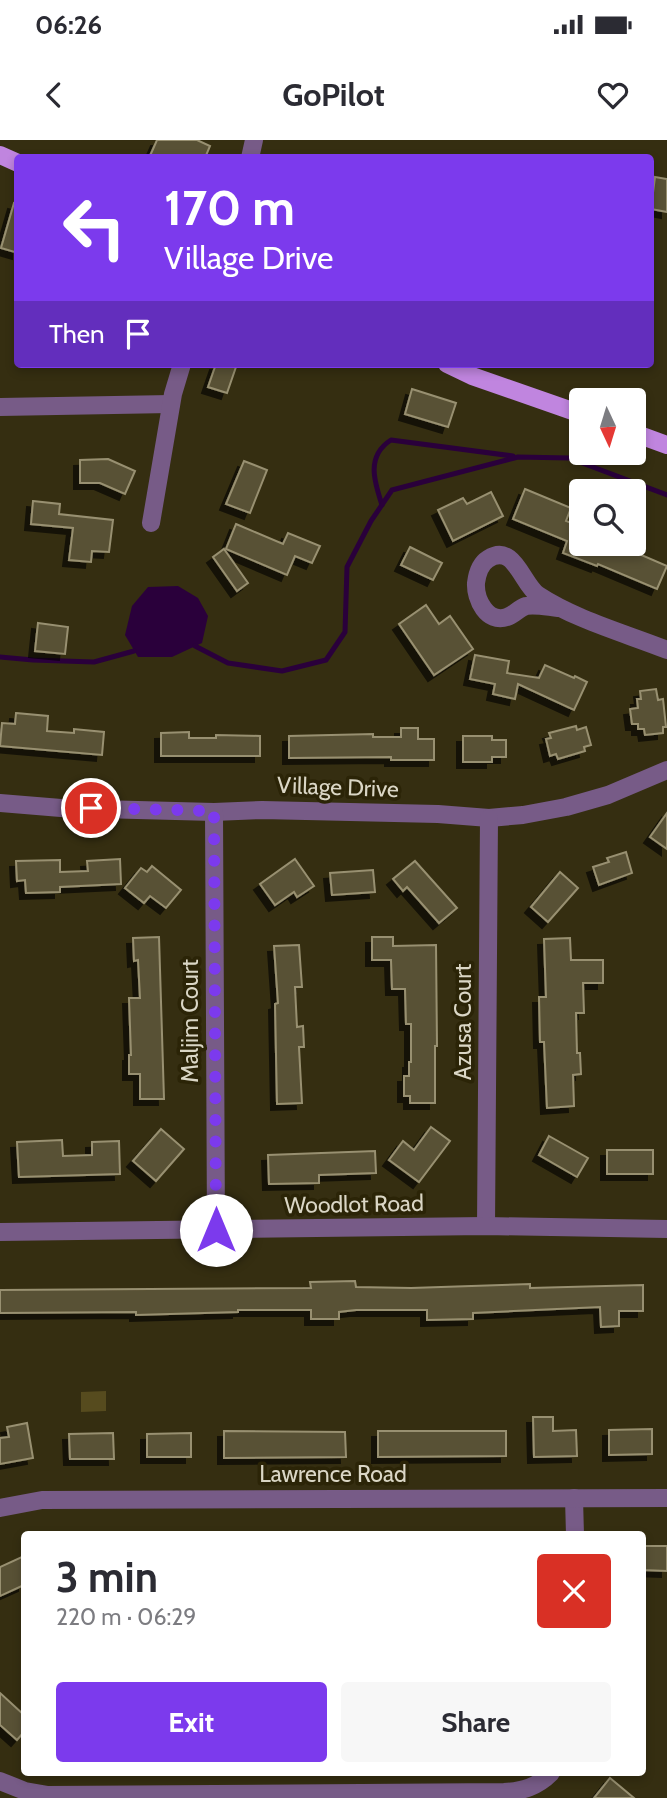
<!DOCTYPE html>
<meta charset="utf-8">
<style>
:root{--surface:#fff;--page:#f7f7f7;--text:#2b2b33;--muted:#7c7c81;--accent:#7c3aed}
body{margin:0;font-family:Cabin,sans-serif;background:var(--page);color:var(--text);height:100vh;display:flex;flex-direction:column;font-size:26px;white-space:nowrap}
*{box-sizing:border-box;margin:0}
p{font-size:23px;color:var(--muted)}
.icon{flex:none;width:38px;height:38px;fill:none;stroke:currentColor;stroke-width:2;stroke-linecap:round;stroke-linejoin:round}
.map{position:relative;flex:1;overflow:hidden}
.drawer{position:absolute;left:21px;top:1391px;width:625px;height:245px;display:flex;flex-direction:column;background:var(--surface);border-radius:7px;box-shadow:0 4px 10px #0003}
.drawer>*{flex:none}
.guide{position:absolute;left:14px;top:14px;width:640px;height:214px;border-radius:7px;box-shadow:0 4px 10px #0003;background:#7c3aed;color:#fff;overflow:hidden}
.needle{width:46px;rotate:176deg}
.tools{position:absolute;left:569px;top:248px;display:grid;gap:14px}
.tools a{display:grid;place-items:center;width:77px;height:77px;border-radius:7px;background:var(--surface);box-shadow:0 4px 10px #0003;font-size:35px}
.pin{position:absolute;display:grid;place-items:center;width:60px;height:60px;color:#fff;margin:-30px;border:4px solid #fff;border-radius:50%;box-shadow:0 2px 7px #0007}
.me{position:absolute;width:77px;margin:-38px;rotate:0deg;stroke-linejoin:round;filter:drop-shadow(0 0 5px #0008)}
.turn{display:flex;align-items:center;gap:24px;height:147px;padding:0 35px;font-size:32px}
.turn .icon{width:91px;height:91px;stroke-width:2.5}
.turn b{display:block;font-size:49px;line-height:60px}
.then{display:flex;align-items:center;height:66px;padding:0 35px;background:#0003;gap:14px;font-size:26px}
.round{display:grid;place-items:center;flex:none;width:74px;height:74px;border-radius:7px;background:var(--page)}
.head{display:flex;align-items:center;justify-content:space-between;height:119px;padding:0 35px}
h1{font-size:42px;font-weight:800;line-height:52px}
.button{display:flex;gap:14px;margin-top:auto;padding:14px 35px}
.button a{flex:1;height:80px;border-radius:7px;background:var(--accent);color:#fff;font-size:28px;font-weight:800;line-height:80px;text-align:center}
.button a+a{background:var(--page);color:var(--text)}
.status{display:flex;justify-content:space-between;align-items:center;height:49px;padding:0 35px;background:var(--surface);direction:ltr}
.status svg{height:19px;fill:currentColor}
header{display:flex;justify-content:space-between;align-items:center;height:91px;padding:0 35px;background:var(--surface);font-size:32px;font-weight:800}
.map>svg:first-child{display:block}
</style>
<div class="status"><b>06:26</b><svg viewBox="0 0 49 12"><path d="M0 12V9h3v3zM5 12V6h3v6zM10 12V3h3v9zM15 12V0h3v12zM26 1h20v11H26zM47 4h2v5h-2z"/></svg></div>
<header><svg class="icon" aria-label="back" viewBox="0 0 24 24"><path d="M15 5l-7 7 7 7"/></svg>GoPilot<svg class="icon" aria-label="heart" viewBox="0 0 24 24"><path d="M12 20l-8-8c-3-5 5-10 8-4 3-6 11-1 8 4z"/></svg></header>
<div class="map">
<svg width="667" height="1658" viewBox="0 0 667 1658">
<defs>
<filter id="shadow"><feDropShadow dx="-6" dy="6" stdDeviation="0" flood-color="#0009"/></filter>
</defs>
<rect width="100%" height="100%" fill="#352e11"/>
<polygon fill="#564b1e" points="106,1251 106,1271 81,1272 81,1252"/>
<polygon fill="#2a003b" points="178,446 198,458 208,476 202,503 172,517 138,517 125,495 132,466 148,447"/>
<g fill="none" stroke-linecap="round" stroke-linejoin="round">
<g stroke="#2a003b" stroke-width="5">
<path d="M382 365C374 341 366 316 391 300L513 316"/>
<polyline points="195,506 228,523 282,531 326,520 345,492 347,427 371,381 392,350 518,317 569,318 667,355"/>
<polyline points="0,517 33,520 94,522 134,511"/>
</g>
</g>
<g fill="#595134" stroke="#989071" stroke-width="2" filter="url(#shadow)">
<polygon points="157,0 197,0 210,6 205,18 149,18"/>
<polygon points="655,37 667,39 667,72 651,69"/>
<polygon points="14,63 18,64 18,113 1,108"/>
<polygon points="216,224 237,224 227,253 208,247"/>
<polygon points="412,249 456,263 448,287 405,274"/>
<polygon points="108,319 135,331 125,354 100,343 80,343 80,320"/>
<polygon points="244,321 267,330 250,373 226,364"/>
<polygon points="525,349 571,368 566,381 574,384 581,369 581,404 616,404 667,426 657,449 598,424 597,426 563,413 567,401 513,379"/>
<polygon points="491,352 503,376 453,401 438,370 463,358 467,364"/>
<polygon points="33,361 60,364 59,374 113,380 109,412 92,411 91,422 69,420 73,388 31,384"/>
<polygon points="236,384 283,404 288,393 320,406 312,423 295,416 287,435 226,409"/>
<polygon points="410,407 442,423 433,440 401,425"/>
<polygon points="224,409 248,443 237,451 213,417"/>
<polygon points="426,465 439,484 450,476 473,509 434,535 399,484"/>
<polygon points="38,483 68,487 65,514 35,511"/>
<polygon points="475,515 509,521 507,533 539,538 545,525 574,538 575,536 587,542 574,570 518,544 515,559 493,554 495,544 470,539"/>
<polygon points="656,549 658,560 663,559 666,587 663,587 663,593 645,595 644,589 638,589 638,584 632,584 630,569 638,568 637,559 641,559 640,551"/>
<polygon points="16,573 48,576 47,591 74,593 74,589 104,592 102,615 0,606 2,583 15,584"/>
<polygon points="576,586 577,590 586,587 591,605 584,607 585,611 558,619 556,614 550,616 546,599 551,598 549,593"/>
<polygon points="401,588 418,588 418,599 434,599 434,620 391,620 391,617 289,618 289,596 373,594 373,597 401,597"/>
<polygon points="189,592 189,598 216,598 216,595 260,596 260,616 161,616 161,593"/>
<polygon points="463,596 492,596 492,600 506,600 506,617 492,617 492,622 463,622"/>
<polygon points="667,673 667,709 650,697"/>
<polygon points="626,712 632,733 599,745 593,727 609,722 607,718"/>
<polygon points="120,719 121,744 60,747 60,752 26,753 25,740 17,741 16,721 60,720 60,732 88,731 87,721"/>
<polygon points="295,719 314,746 297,757 294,752 275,765 260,744"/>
<polygon points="415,721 457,768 439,783 407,747 403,751 393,739"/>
<polygon points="152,726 181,750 166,768 150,756 144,763 125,748 141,728 147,732"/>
<polygon points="373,730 375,752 332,755 330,733"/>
<polygon points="560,732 578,748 548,782 531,767"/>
<polygon points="159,797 164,959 140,959 140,934 129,934 129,915 131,915 129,858 140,858 138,820 134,821 133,798"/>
<polygon points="372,797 393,797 393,806 436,805 437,906 435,906 435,963 410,963 410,956 404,956 404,936 409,936 409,922 411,922 411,884 406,884 405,849 392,849 391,820 372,820"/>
<polygon points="570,798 571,820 603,820 603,843 583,843 584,873 576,873 577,913 580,913 581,934 573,935 574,966 547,968 544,902 540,902 539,857 546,857 544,799"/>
<polygon points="299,805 302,847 295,847 297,887 303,886 304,907 299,907 302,963 277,964 275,864 278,863 274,806"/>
<polygon points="431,987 450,1001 419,1042 389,1020 403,1001 414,1010"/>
<polygon points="161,989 184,1009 156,1041 133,1021"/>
<polygon points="549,996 588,1018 577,1037 539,1015"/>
<polygon points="62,1000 63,1016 92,1015 92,1002 119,1001 120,1034 19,1037 17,1002"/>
<rect x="607" y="1010" width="46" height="24"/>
<polygon points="375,1011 376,1033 319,1035 319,1043 269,1044 268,1015"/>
<polygon points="355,1141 356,1147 411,1148 530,1144 530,1148 643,1145 643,1171 619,1171 619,1186 601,1187 600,1167 473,1173 473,1179 427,1180 427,1170 356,1170 339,1172 339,1179 311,1179 311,1170 238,1170 238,1172 136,1175 136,1172 0,1173 0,1150 311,1148 310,1142"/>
<polygon points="533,1277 553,1277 553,1291 576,1290 577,1316 534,1317"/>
<polygon points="27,1283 33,1318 0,1324 0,1298 9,1297 7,1287"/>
<polygon points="652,1289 652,1314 609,1315 609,1290"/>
<polygon points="224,1291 345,1292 346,1317 224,1318"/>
<polygon points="378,1291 506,1291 506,1316 378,1317"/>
<polygon points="113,1293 114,1319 70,1319 69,1294"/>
<polygon points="191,1293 191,1317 147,1317 147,1294"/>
<polygon points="642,1406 667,1406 667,1431 642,1430"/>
<polygon points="24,1416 24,1445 0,1456 0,1427"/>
<polygon points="0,1553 24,1575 24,1592 17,1600 0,1585"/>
<polygon points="610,1638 634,1658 594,1658"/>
</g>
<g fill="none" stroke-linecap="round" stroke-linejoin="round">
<g stroke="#775b87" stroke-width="18">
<polyline points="250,18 254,0"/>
<polyline points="0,267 171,264"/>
<polyline points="151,383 173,254 182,224"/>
<path d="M558 468C548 467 535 464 526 466 519 468 514 475 507 477 487 484 475 459 476 443 477 435 480 424 488 419 514 402 522 444 538 455 576 480 624 493 667 510"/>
<polyline points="0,663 61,668 214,672 262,670 438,674 489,678 523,675 566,667 608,655 667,630"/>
<polyline points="214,672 216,1090"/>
<polyline points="486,1086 489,678"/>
<polyline points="0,1092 486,1086 667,1089"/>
<polyline points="574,1358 575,1395"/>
<polyline points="0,1368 42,1360 667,1358"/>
<path d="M0 1641 25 1651 48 1655 504 1652C523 1651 537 1647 551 1633"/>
</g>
<g stroke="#c085df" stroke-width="18">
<polyline points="0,15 18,23"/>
<polyline points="447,224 472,236 581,274"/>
<polyline points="634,293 667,305"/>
</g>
</g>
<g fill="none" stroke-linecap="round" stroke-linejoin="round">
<polyline stroke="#7c3aed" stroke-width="12" stroke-dasharray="0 21.6" points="91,668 214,671 216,1090"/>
</g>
<g text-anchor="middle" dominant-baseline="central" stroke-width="7" stroke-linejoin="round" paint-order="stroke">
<g font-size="23" fill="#dad6c5" stroke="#2b2407">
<text transform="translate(338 647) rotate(2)">Village Drive</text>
<text transform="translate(190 881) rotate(-90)">Maljim Court</text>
<text transform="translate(463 882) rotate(-90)">Azusa Court</text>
<text transform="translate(354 1064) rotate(-1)">Woodlot Road</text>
<text x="333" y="1334">Lawrence Road</text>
</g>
</g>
</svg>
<div class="tools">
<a><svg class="needle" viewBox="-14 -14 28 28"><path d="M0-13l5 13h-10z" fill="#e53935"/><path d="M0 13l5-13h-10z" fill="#7c7c81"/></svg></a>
<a><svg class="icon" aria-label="search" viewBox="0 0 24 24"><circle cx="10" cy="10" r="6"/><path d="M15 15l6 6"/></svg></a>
</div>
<div class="pin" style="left:91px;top:668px;background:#d93025"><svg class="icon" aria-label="arrive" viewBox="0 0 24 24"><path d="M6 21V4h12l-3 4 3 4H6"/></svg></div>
<svg class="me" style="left:216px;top:1090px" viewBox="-20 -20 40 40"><circle r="19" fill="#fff"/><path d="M0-13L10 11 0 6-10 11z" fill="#7c3aed"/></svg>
<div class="guide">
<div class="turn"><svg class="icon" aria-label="left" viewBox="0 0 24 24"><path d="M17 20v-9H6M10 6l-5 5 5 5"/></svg><div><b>170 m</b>Village Drive</div></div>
<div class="then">Then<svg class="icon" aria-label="arrive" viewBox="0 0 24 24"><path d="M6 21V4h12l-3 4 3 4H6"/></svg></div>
</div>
<section class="drawer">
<div class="head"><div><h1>3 min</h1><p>220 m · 06:29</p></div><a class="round" style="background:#d93025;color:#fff"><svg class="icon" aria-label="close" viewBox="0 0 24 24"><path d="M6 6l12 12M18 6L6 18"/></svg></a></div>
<div class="button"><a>Exit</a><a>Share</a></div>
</section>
</div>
